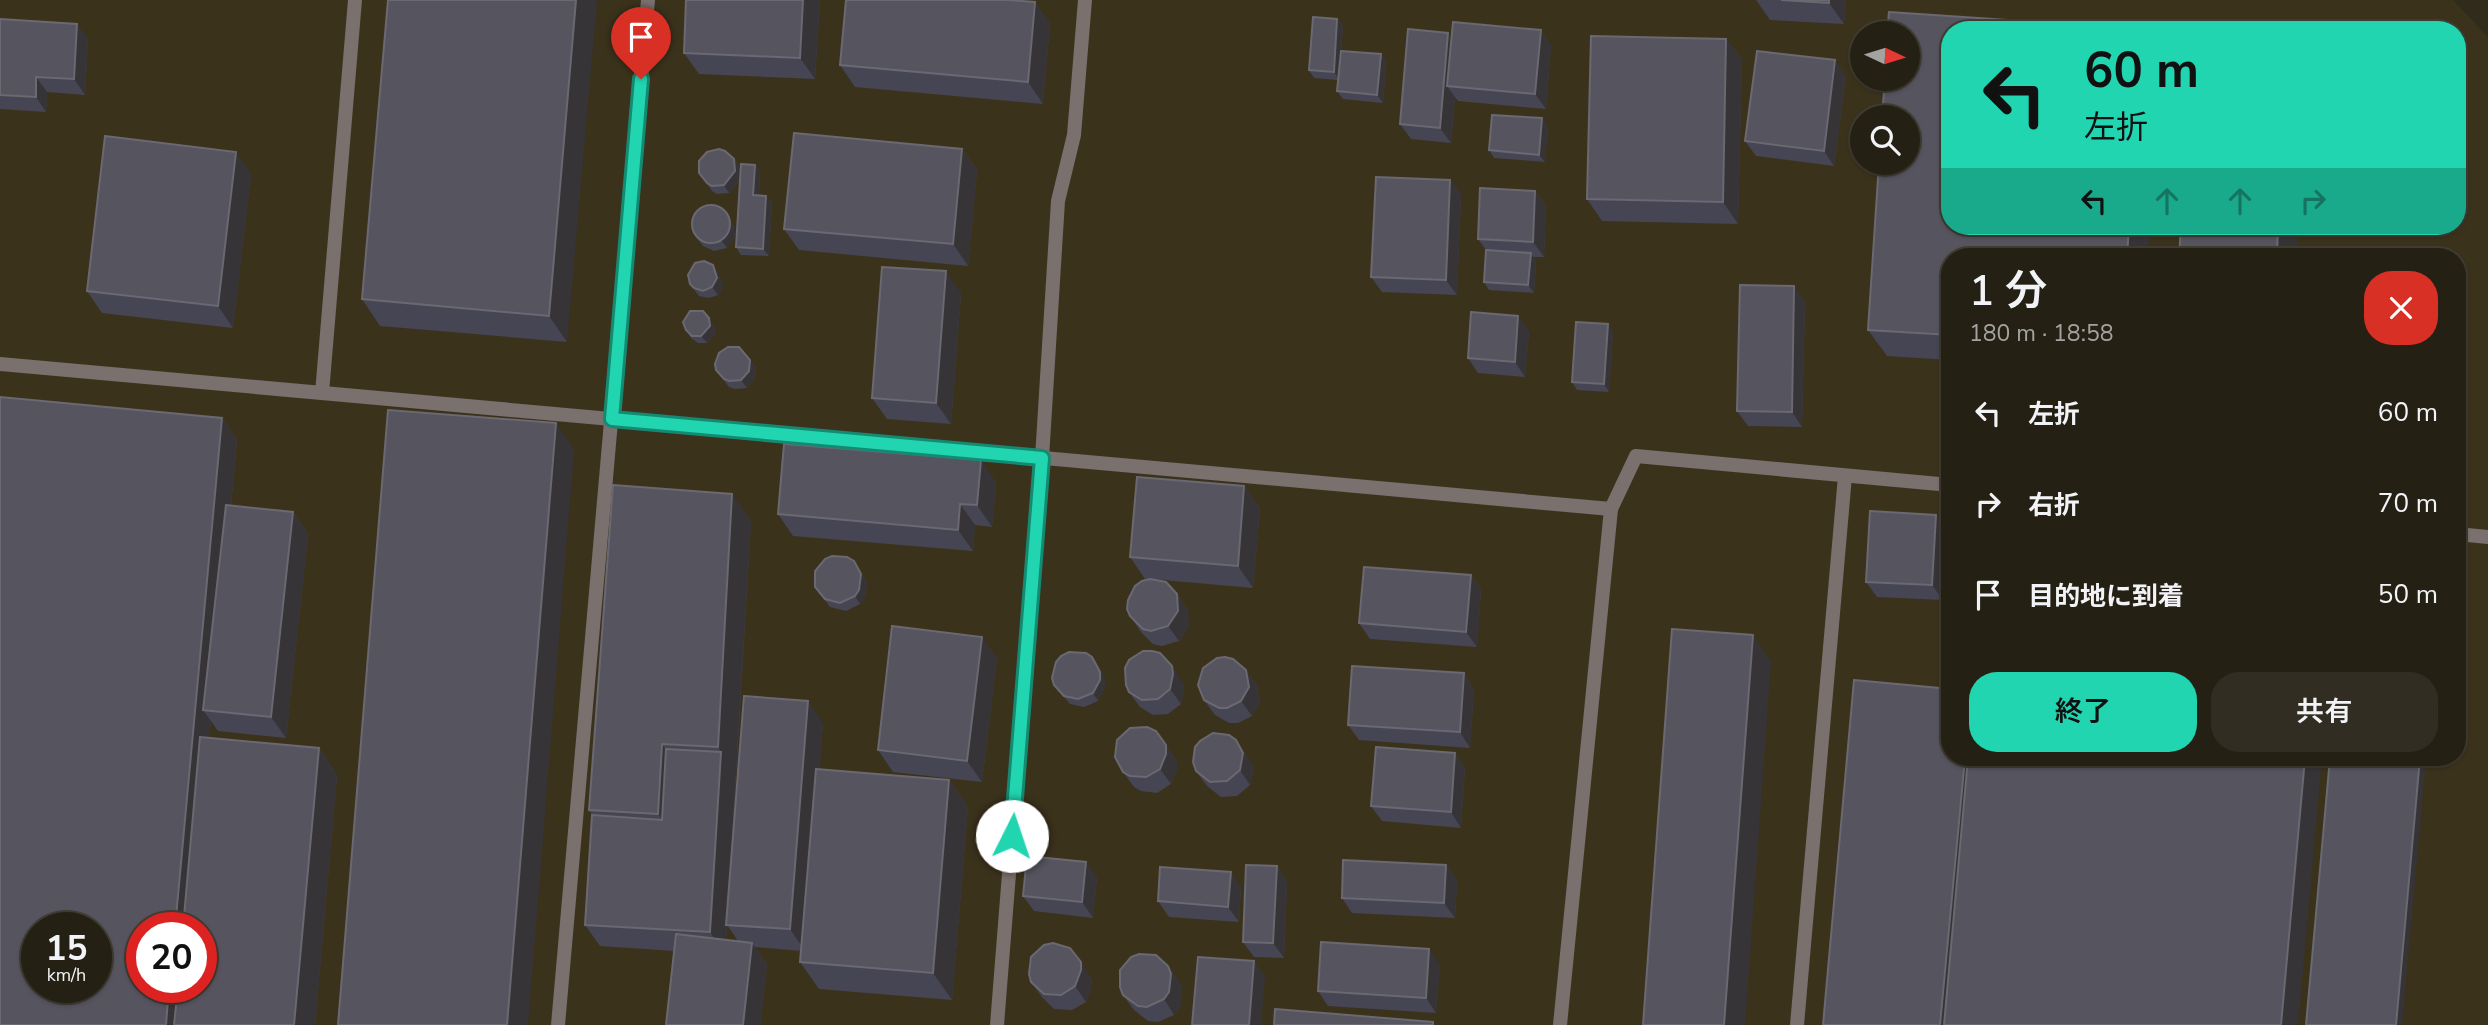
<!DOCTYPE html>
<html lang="ja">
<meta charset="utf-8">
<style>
:root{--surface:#252014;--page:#312d22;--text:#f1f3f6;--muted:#a3a3a0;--line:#423e34;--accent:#20d5b0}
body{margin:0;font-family:"Nunito Sans","Noto Sans JP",sans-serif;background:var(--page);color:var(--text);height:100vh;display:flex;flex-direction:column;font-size:26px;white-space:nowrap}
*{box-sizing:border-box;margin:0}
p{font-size:23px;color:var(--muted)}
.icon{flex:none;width:38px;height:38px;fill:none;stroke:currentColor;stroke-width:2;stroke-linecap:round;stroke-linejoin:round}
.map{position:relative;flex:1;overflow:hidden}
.sheet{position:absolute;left:1941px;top:248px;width:525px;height:518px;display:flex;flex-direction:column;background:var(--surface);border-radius:28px;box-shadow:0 2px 5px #0004,0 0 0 2px var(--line)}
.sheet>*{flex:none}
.hud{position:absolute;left:1941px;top:21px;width:525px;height:214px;border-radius:28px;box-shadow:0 2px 5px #0004,0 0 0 2px var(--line);background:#20d5b0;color:#111;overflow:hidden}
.needle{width:46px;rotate:94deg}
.fabs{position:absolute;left:1850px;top:21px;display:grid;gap:14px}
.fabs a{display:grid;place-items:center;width:70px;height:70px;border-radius:50%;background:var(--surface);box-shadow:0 2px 5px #0004,0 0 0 2px var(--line);font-size:35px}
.speed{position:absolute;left:21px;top:912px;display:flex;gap:14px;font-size:35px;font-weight:700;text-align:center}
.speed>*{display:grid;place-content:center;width:91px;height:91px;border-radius:50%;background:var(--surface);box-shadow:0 2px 5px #0004,0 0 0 2px var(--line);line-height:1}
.speed small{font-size:18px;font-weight:400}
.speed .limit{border:10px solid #d22;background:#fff;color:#111}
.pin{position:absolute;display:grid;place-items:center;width:60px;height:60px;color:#fff;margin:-72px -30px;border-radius:50% 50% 50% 0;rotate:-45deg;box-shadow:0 0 7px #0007}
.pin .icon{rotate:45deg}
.me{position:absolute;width:77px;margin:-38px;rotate:4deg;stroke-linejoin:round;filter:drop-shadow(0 0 5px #0008)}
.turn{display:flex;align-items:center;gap:24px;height:147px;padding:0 28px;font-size:32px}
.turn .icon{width:91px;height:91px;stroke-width:2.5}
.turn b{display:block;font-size:49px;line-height:60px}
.lanes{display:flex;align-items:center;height:66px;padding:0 28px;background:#0003;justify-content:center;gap:35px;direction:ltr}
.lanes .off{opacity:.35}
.round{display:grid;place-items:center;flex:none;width:74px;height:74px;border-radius:28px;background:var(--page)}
.overview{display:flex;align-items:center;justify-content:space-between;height:119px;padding:0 28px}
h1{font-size:42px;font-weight:600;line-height:52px}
.primary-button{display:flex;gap:14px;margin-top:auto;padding:14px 28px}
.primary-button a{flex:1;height:80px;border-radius:28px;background:var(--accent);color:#111;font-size:28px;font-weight:600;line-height:80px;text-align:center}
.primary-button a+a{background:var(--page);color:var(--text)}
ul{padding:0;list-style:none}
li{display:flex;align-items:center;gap:21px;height:91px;padding:0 28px}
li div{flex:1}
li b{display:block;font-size:26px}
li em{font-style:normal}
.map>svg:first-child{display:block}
</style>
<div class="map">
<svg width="2488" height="1025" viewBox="0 0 2488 1025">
<rect width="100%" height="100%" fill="#312b1b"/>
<path fill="#3b321c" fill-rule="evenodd" d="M0 0H2453L2488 37V1025H0ZM1950 30H2457V226H1950ZM1862 33H1908V79H1862ZM1862 117H1908V163H1862ZM1950 257H2457V758H1950ZM37 928H96V987H37ZM142 928H201V987H142Z"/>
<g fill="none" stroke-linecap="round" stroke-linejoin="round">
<g stroke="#7a706e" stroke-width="14">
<polyline points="0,364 1611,509"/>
<polyline points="322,393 355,0"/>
<polyline points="2457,534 2488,537"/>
<polyline points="558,1025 648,0"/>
<polyline points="997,1025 1042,458 1058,201 1074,135 1085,0"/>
<polyline points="1560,1025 1611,509 1636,456 1950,485"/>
<polyline points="1797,1025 1845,476"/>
</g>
</g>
<g fill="#464553" fill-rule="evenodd">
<polygon points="388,0 567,342 380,326 362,299"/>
<polygon points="820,0 815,79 699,74 684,53"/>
<polygon points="1756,0 1846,0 1844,24 1770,20"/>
<polygon points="1035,2 1050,24 1043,104 855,87 840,65"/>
<polygon points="0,19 88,39 85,95 47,92 46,112 0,109"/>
<polygon points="1337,19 1343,27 1341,51 1381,54 1386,62 1383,103 1343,99 1337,91 1338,80 1314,78 1309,70"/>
<polygon points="1451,37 1551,45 1546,109 1458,101 1455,97 1451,143 1411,139 1400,124"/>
<polygon points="1726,39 1742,60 1738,224 1602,221 1587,199"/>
<polygon points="1846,76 1834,166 1756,156 1745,141"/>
<polygon points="1548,126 1545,162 1494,158 1489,150"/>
<polygon points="962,149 977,170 968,266 799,250 784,229"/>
<polygon points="734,159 739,167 740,177 755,165 760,173 759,195 766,196 772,204 769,256 741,255 736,247 740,180 729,193 717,194 712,191 699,173"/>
<polygon points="251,174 233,328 102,313 87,291"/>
<polygon points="1450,180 1461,195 1457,295 1382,292 1371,277"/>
<polygon points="1535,191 1546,206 1544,257 1533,257 1536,261 1534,293 1489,290 1484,282 1486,250 1478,239"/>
<polygon points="731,220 735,231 734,238 727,248 714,251 703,246 697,238"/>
<polygon points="1950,257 1950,360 1887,356 1868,330"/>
<polygon points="713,265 718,273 723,286 718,295 709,298 699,296 690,284"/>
<polygon points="961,293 951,424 887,419 872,398"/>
<polygon points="1805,302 1802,427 1748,426 1737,411"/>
<polygon points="1608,324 1613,332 1609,392 1577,390 1572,382"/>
<polygon points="714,326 715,334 707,343 698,343 691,338 686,330"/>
<polygon points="1529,331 1525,377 1478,373 1468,358"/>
<polygon points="750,360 756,367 754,379 747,388 735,389 729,387 716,370"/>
<polygon points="222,418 237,440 231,506 293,512 308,534 286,738 218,731 211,721 209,738 319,748 337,775 315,1025 0,1025"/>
<polygon points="996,482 992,527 975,525 973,551 793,536 778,514"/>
<polygon points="1244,486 1260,508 1253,588 1151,579 1177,594 1187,609 1189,626 1179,641 1162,646 1153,644 1141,632 1130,616 1149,579 1145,579 1130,557"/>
<path d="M751 521 729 896 823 723 819 769 949 780 968 807 952 1000 819 989 800 962 801 951 755 947 767 964 760 1025H666L674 951 600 946 585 925 592 815 589 810ZM727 925 738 941 726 940Z"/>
<polygon points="1947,530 1943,600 1877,597 1866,582"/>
<polygon points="854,561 867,582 865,598 860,604 846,611 830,607 815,587"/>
<polygon points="1471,575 1481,590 1477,647 1370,639 1359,623"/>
<polygon points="1092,657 1098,665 1105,680 1105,687 1098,701 1084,707 1070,704 1054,685"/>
<polygon points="997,658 982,782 893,772 878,750"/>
<polygon points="1246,670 1257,685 1260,702 1252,716 1238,723 1229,723 1215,715 1204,700"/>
<polygon points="1464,673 1474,689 1470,748 1359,740 1348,725"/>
<polygon points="1182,681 1184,689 1181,704 1168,714 1153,715 1140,707 1129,692"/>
<polygon points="1156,731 1176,760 1177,769 1171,784 1157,793 1141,791 1134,787 1123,772"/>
<polygon points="1236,740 1246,755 1254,768 1250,785 1237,796 1221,797 1207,786 1196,771"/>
<polygon points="1455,753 1465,768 1461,828 1382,821 1371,806"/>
<polygon points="1446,865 1457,880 1455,918 1352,913 1342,898"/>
<polygon points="1277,866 1287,882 1284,958 1254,957 1243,942"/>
<polygon points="1097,877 1093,918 1034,911 1023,896"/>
<polygon points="1241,887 1239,922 1169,917 1158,901"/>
<polygon points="1440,965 1436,1013 1328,1006 1318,991"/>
<polygon points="1168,966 1179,981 1182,989 1180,1007 1174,1015 1158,1022 1148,1021 1134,1010 1123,995"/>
<polygon points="1091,977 1092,985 1086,1002 1072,1010 1054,1009 1042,997 1031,982"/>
</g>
<g fill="#373437">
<polygon points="576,0 597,0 567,342 549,316"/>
<polygon points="803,0 820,0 815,79 800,58"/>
<polygon points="1829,0 1846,0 1844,24 1829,3"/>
<polygon points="1035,2 1050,24 1043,104 1028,82"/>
<polygon points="1337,19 1343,27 1339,80 1334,72"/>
<polygon points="77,24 88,39 85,95 74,79"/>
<polygon points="1541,30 1551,45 1546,109 1535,94"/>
<polygon points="1448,33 1459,48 1447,86 1455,97 1451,143 1440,128"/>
<polygon points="1726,39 1742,60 1738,224 1723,202"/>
<polygon points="1381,54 1386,62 1383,103 1377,95"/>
<polygon points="1835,60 1846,76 1834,166 1824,151"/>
<polygon points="36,77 47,92 46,112 36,97"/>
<polygon points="1542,118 1548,126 1545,162 1539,155"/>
<polygon points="962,149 977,170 968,266 953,244"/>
<polygon points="236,152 251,174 233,328 218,306"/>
<polygon points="734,159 739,167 740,179 729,193 724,185"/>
<polygon points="755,165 760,173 759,203 753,195"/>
<polygon points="1450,180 1461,195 1457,295 1446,280"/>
<polygon points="1535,191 1546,206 1544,257 1533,242"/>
<polygon points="766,196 772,204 769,256 763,249"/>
<polygon points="726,212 731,220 735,231 734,238 727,248 721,240"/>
<polygon points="2129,226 2150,226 2148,257 2127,257"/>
<polygon points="2278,226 2298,226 2297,257 2277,257"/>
<polygon points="1531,253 1536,261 1534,293 1528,285"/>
<polygon points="713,265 718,273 723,286 718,295 712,287"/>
<polygon points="946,271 961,293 951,424 936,403"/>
<polygon points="1794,286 1805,302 1802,427 1792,412"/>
<polygon points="1518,316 1529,331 1525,377 1515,362"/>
<polygon points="709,318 714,326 715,334 707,343 701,336"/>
<polygon points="1608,324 1613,332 1609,392 1604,384"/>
<polygon points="750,360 756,367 754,379 747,388 741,380"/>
<polygon points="222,418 237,440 212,711 203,710 211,721 192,928 175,928"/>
<polygon points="556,423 574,450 528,1025 507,1025"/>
<polygon points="981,460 996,482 992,527 977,505"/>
<polygon points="1244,486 1260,508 1253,588 1238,566"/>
<polygon points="732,494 751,521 725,954 710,932 721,752 718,747"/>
<polygon points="960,504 975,525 973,551 958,530"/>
<polygon points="293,512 308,534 286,738 271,717"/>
<polygon points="1936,515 1947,530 1943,600 1932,585"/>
<polygon points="854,561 867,582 865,598 860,604 855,596"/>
<polygon points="1471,575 1481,590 1477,647 1466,632"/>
<polygon points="1177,594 1187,609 1189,626 1179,641 1168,626"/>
<polygon points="1753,635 1771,662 1745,1025 1724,1025"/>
<polygon points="982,637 997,658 982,782 967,761"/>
<polygon points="1092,657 1098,665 1105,680 1105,687 1098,701 1093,693"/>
<polygon points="1172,666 1182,681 1184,689 1181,704 1170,689"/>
<polygon points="1246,670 1257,685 1260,702 1252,716 1241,701"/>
<polygon points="1464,673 1474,689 1470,748 1460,732"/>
<polygon points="808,701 823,723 805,951 790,929"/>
<polygon points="1236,740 1246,755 1254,768 1250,785 1240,770"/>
<polygon points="662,744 681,771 677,841 658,814"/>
<polygon points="1166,745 1176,760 1177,769 1171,784 1160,769"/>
<polygon points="319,748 337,775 315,1025 294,1025"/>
<polygon points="1455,753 1465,768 1461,828 1451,812"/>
<polygon points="1965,758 1971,758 1947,1025 1940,1025"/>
<polygon points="2305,758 2322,758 2298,1025 2281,1025"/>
<polygon points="2420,758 2426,758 2402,1025 2396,1025"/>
<polygon points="949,780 968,807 952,1000 933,973"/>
<polygon points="1086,862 1097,877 1093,918 1082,902"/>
<polygon points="1446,865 1457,880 1455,918 1444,903"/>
<polygon points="1277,866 1287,882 1284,958 1273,943"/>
<polygon points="1231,872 1241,887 1239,922 1228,907"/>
<polygon points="752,943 767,964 760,1025 743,1025"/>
<polygon points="1429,949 1440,965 1436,1013 1426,998"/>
<polygon points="1254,961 1265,976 1261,1025 1249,1025"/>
<polygon points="1081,962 1091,977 1092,985 1086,1002 1075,986"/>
<polygon points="1168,966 1179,981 1182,989 1180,1007 1174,1015 1164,999"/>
<polygon points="169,987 186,987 183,1025 166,1025"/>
</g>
<g fill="#55545f" stroke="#6a6870" stroke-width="2" fill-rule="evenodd">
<polygon points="388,0 576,0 549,316 362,299"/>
<polygon points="686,0 803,0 800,58 684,53"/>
<polygon points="846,0 1009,0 1035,2 1028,82 840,65"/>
<polygon points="1781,0 1829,0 1829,3"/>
<polygon points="1889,12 2142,29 2142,30 1950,30 1950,226 2129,226 2127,257 1950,257 1950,335 1868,330 1879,163 1908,163 1908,117 1882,117 1885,79 1908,79 1908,33 1887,33"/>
<polygon points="1313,17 1337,19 1334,72 1309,70"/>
<polygon points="0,19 77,24 74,79 36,77 36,97 0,95"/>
<polygon points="1453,22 1541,30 1535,94 1447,86"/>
<polygon points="1408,29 1448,33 1440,128 1400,124"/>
<polygon points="1591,36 1726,39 1723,202 1587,199"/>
<polygon points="1341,51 1381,54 1377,95 1337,91"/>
<polygon points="1757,51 1835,60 1824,151 1745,141"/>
<polygon points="1492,115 1542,118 1539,155 1489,150"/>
<polygon points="794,133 962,149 953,244 784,229"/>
<polygon points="105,136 236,152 218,306 87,291"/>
<polygon points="719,149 725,151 734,159 735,171 724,185 712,186 707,183 699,173 699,161 707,152"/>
<polygon points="741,164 755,165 753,195 766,196 763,249 736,247"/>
<polygon points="1376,177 1450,180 1446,280 1371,277"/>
<polygon points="1480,188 1535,191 1533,242 1478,239"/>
<circle cx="711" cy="224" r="19"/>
<polygon points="2181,226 2278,226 2277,257 2179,257"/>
<polygon points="1486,250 1531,253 1528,285 1484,282"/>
<polygon points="704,261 713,265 717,278 712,287 703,291 694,288 690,284 688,275 695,263"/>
<polygon points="882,267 946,271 936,403 872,398"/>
<polygon points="1740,285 1794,286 1792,412 1737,411"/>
<polygon points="690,311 703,311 709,318 710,326 701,336 692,336 686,330 683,322"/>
<polygon points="1471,312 1518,316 1515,362 1468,358"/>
<polygon points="1576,322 1608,324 1604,384 1572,382"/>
<polygon points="728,347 739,347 750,360 749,371 741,380 729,381 724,379 716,370 715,364 719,353"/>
<path d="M0 397 222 418 175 928H142V987H169L166 1025H0ZM37 928H96V987H37Z"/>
<polygon points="388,410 556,423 507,1025 338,1025"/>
<polygon points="784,444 981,460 977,505 960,504 958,530 778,514"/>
<polygon points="1137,477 1244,486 1238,566 1130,557"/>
<polygon points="613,485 732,494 718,747 662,744 658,814 589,810"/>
<polygon points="226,505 293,512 271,717 203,710"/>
<polygon points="1870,511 1936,515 1932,585 1866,582"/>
<polygon points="832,556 847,557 854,561 861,574 859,590 855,596 840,603 825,599 815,587 815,571 825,559"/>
<polygon points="1364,567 1471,575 1466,632 1359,623"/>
<polygon points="1150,579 1166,582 1177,594 1178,611 1168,626 1151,631 1143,629 1130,616 1127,609 1128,600 1135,586 1142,581"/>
<polygon points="892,626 982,637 967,761 878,750"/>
<polygon points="1672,629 1753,635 1724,1025 1643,1025"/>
<polygon points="1143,651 1152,651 1160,653 1172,666 1173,674 1170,689 1158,699 1142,700 1129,692 1126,685 1125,668 1129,660"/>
<polygon points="1069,652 1086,653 1092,657 1100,672 1100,680 1093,693 1078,699 1064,696 1054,685 1052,678 1056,662 1061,656"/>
<polygon points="1225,657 1233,659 1246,670 1249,687 1241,701 1227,708 1219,708 1204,700 1198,685 1203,668 1217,658"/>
<polygon points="1352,666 1464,673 1460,732 1348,725"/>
<polygon points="1854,680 1950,689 1950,758 1965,758 1940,1025 1823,1025"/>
<polygon points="744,696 808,701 790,929 726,925"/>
<polygon points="1147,727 1156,731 1166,745 1166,754 1160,769 1146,777 1130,776 1123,772 1115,757 1117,740 1130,728"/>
<polygon points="1213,733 1229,735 1236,740 1243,753 1240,770 1227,781 1210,782 1196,771 1193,762 1195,747 1200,741"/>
<polygon points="200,737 319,748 294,1025 174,1025 178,987 201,987 201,928 183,928"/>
<polygon points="1376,747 1455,753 1451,812 1371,806"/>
<polygon points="666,749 721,752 710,932 585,925 592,815 662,820"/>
<polygon points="1968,758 2305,758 2281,1025 1944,1025"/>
<polygon points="2330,758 2420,758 2396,1025 2306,1025"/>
<polygon points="816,769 949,780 933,973 800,962"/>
<polygon points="1027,856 1086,862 1082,902 1023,896"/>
<polygon points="1343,860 1446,865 1444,903 1342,898"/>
<polygon points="1246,865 1277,866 1273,943 1243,942"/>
<polygon points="1160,867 1231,872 1228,907 1158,901"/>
<polygon points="676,934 752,943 743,1025 666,1025"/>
<polygon points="1321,942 1429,949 1426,998 1318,991"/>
<polygon points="1053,943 1070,948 1081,962 1081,970 1075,986 1061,995 1044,994 1031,982 1029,974 1031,957 1044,945"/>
<polygon points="1139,954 1156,955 1168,966 1171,974 1169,992 1164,999 1147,1007 1138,1006 1123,995 1120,987 1120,970 1131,957"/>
<polygon points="1198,957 1254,961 1249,1025 1192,1025"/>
<polygon points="1275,1009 1433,1022 1433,1025 1274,1025"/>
</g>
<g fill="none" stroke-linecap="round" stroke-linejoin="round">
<g stroke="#158a72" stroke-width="18">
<polyline id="route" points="641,79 612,419 1042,458 1012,836"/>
</g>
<use href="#route" stroke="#20d5b0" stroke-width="12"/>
</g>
</svg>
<div class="fabs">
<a><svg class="needle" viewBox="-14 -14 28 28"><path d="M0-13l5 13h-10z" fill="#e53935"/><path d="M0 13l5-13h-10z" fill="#a3a3a0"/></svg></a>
<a><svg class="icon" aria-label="search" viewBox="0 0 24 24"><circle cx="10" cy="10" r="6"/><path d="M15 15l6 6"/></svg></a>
</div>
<div class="speed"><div>15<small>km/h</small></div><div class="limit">20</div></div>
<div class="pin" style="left:641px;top:79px;background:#d93025"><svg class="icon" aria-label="arrive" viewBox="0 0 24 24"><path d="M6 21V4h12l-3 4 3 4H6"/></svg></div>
<svg class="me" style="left:1012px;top:836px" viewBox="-20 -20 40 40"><circle r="19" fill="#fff"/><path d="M0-13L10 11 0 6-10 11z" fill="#20d5b0"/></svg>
<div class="hud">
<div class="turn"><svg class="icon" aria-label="left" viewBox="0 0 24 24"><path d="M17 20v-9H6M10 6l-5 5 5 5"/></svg><div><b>60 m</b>左折</div></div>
<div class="lanes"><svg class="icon" aria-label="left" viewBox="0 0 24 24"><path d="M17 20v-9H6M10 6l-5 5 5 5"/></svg><svg class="icon off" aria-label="ahead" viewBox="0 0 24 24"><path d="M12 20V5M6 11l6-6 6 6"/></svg><svg class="icon off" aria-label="ahead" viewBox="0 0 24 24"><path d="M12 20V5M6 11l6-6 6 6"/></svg><svg class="icon off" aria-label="right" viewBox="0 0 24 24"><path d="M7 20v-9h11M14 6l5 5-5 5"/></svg></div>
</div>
<section class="sheet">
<div class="overview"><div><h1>1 分</h1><p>180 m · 18:58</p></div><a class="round" style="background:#d93025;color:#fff"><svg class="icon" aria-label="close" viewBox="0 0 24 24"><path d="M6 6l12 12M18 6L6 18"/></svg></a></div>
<ul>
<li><svg class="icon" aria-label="left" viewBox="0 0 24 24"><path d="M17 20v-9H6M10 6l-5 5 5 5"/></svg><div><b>左折</b></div><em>60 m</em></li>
<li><svg class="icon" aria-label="right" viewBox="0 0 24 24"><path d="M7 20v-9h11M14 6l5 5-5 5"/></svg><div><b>右折</b></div><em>70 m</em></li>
<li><svg class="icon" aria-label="arrive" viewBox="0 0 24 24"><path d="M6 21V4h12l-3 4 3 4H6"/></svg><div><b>目的地に到着</b></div><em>50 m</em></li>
</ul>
<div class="primary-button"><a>終了</a><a>共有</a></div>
</section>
</div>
